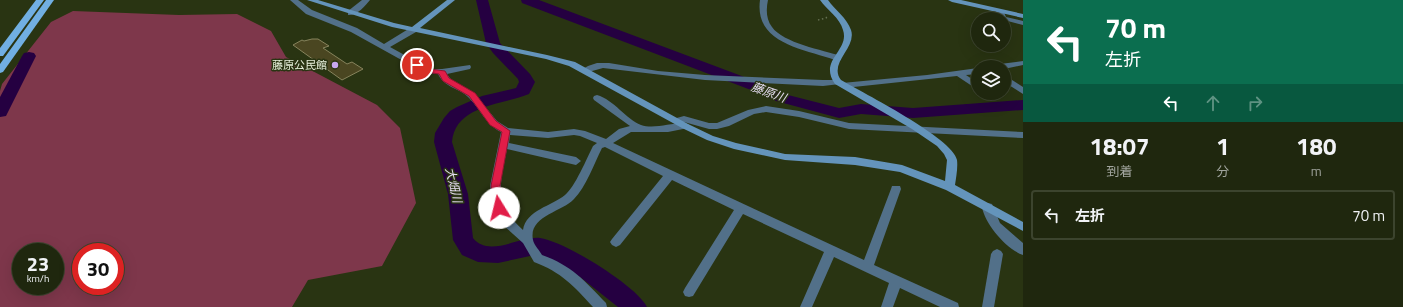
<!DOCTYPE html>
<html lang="ja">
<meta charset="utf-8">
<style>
:root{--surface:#1f270e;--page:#272f17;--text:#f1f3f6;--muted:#a1a59e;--line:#3c442e}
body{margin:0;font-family:"Titillium Web","Noto Sans JP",sans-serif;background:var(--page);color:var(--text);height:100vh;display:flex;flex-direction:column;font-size:15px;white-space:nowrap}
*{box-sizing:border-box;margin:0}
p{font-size:13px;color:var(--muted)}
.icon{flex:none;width:22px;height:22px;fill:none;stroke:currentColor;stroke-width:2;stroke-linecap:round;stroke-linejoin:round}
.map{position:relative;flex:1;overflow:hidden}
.panel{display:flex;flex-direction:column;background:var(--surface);width:380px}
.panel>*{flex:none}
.banner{background:#0b6e4f;color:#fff;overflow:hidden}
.tools{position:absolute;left:971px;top:12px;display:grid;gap:8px}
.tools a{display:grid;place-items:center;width:40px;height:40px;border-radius:50%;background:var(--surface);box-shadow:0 4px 16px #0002,0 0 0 1px var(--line);font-size:20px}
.speed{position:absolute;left:12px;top:243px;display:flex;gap:8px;font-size:20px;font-weight:700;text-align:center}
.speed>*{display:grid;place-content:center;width:52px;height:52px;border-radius:50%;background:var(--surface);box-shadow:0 4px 16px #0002,0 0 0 1px var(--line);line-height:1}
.speed small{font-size:10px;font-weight:400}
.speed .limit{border:6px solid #d22;background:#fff;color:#111}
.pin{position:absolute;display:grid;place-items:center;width:34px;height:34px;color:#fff;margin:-17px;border:2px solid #fff;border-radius:50%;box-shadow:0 1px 4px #0007}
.me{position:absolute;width:44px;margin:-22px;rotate:351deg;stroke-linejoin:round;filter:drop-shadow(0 0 3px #0008)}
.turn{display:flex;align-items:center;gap:14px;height:84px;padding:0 16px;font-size:18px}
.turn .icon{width:52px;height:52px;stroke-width:2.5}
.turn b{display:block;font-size:28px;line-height:34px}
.lanes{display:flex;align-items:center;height:38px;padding:0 16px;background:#0003;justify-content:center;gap:20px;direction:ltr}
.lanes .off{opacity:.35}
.eta{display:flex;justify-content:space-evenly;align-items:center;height:68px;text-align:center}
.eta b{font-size:24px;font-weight:700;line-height:28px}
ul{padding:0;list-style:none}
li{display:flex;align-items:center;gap:12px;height:50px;margin:0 8px 6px;padding:0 8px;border:2px solid var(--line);border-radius:4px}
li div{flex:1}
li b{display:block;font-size:15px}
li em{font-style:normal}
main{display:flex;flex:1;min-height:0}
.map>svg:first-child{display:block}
</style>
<main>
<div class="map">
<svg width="1023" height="307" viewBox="0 0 1023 307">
<rect width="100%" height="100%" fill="#293412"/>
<path fill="#7e374b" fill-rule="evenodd" d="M73 11 179 15 237 14 271 31 286 57 377 105 400 128 416 203 382 266 308 280 292 307H0V91L2 84 51 22ZM21 252H55V286H21ZM81 252H115V286H81Z"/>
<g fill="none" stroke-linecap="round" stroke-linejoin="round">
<g fill="#250041" fill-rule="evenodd">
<path d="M476 0H488L500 43 530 74 535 82 529 94C502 105 455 105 452 142L468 194 473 238C489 258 519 236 540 238 564 241 637 286 647 307H618L580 277 560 265 539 256H530L498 263 478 262 462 255 453 240 448 194 434 142 435 133 444 118 450 111 457 107 482 96 516 88 519 82 518 79 493 53 486 43Z"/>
<polygon points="521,0 539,0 763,84 788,95 839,108 861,104 913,108 1023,100 1023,110 913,118 861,114 839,118 776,101 751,90 522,3"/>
<polygon points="29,52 34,53 36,56 6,116 0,117 0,97 22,56 24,53"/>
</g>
</g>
<polygon fill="#4a4621" stroke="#86835c" points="312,39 318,39 329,46 323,48 347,64 352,62 363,69 342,80 293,45 302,40 304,41"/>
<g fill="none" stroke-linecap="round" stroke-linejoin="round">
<polyline stroke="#646f51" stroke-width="1.5" stroke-dasharray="1.5 2.5" stroke-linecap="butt" points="818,20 826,18 828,15"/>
<g fill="#527089" fill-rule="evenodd">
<path d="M290 0H298L312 10 357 28 384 44 410 28H416V32L390 47 430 69H442L470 65 471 67 470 69 447 74 452 81 473 92 497 121 508 128 548 132 574 129 585 131 606 139 619 129 630 126 594 100 593 98 594 96 597 95C614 100 626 119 641 125 655 130 676 121 688 124L690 126 688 128 668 132H631L613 143 864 260 891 189 892 186H900L901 189 874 265 958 303 959 307H940L900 288 893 307H881L889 283 834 257 812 307H800L824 252 743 214 693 296 689 297 685 296 683 292 685 288 734 210 672 180 620 245 616 247 612 245 610 242 612 239 663 176 605 147 602 148C594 164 586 187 574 199 562 212 528 216 533 240 534 245 540 251 542 255 571 265 585 281 606 303L607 307H593C574 286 561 272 534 262L523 243 504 226 493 207 490 186 501 132C485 124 480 108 467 96 458 88 444 87 438 74L425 73 351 32 306 14ZM510 135 548 138 574 135 580 136 597 143 593 146C587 158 575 187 565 195 552 206 526 210 523 230 493 203 500 184 507 149L576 165 581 161 576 157 509 143Z"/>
<path d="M362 0H370C365 6 357 16 348 15V11Z"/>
<path d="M760 0H768C766 9 766 19 772 27 783 43 823 50 841 56V60H835C804 49 754 44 760 0Z"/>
<polygon points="997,10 1003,10 1006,17 1023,21 1023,25 1000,19 996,12"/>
<polygon points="1023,61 1023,65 1004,69 1004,67 996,67 1000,64"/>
<polygon points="597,63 609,63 658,71 705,75 823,80 841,80 842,83 927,75 978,68 978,74 966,75 978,83 978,90 957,76 844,88 841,87 840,84 823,86 705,80 603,68 585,73 581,70 588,66"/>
<polygon points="1004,75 1023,87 1023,94 1004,82"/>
<polygon points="982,93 992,93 996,97 995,99 989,99"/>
<polygon points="766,106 799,111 849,123 1023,132 1023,138 849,129 799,117 766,112 754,114 729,126 717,129 709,129 684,122 676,124 671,121 673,119 684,116 709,123 717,123 748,110"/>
<path d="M988 203 992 204 1000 223 1023 243V255C1006 249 985 224 982 207L984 204Z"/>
<polygon points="997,249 1001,251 1003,254 994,307 982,307 991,254 993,251"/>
</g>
<g fill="#6494bb" fill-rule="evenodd">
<path d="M307 0H318L394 23 412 27 447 0H455L420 28 547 55 575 62 688 124 713 136 736 143 785 154 855 157 902 165 945 181 947 160 944 154 937 146 912 129 835 84C818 60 850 51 843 30 840 18 827 10 820 0H828C835 10 847 18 851 30 857 48 828 63 841 80 863 93 953 138 957 160 958 168 956 178 955 185L1023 222V231L946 190 900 172 855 165 785 160 734 149 707 140 682 128 569 66 546 59 392 27Z"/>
<polygon points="948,0 961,0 1023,14 1023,18 952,2"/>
</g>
<g fill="#71afe2" fill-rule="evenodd">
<polygon points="36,0 44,0 3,56 0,56 0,48"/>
<polygon points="46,0 54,0 3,72 0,73 0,64"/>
</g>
</g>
<polygon fill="#e11d48" stroke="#92132f" points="417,62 430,69 445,71 449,78 475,93 496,121 510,131 500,186 504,208 502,211 495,211 494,208 491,186 502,132 490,125 469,96 443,81 439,74 425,72 414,66 414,63"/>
<circle fill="#c7a6f0" stroke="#293412" stroke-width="1.5" cx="335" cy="65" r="4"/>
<g text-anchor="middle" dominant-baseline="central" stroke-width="3" stroke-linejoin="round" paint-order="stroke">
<g font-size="11" fill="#e8f0dc" stroke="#293412" text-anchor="end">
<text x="327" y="65">藤原公民館</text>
</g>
<g font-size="12" font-style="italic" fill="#e5dcf1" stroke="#293412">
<text transform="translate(769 92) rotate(20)">藤原川</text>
<text transform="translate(454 185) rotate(77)">大畑川</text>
</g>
</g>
</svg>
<div class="tools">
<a><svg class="icon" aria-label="search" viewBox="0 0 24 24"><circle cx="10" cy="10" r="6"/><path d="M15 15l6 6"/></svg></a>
<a><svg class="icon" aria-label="layers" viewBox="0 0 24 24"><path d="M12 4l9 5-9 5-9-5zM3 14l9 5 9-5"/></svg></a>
</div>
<div class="speed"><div>23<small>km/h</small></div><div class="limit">30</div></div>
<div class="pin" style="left:417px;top:65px;background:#d93025"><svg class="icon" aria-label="arrive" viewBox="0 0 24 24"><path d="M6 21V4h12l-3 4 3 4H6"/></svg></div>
<svg class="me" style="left:499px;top:208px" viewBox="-20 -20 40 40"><circle r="19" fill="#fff"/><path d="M0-13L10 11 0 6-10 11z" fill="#e11d48"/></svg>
</div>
<section class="panel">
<div class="banner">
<div class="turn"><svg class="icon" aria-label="left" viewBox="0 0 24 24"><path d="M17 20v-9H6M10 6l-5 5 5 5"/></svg><div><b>70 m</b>左折</div></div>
<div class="lanes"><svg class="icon" aria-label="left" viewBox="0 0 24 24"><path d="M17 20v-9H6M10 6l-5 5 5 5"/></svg><svg class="icon off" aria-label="ahead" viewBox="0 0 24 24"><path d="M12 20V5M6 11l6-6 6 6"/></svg><svg class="icon off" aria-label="right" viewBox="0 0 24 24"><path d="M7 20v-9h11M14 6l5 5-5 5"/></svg></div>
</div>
<div class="eta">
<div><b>18:07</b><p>到着</p></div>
<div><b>1</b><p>分</p></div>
<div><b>180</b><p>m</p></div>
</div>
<ul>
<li><svg class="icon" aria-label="left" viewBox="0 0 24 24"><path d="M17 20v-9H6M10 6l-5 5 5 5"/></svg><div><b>左折</b></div><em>70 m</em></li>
</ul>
</section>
</main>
